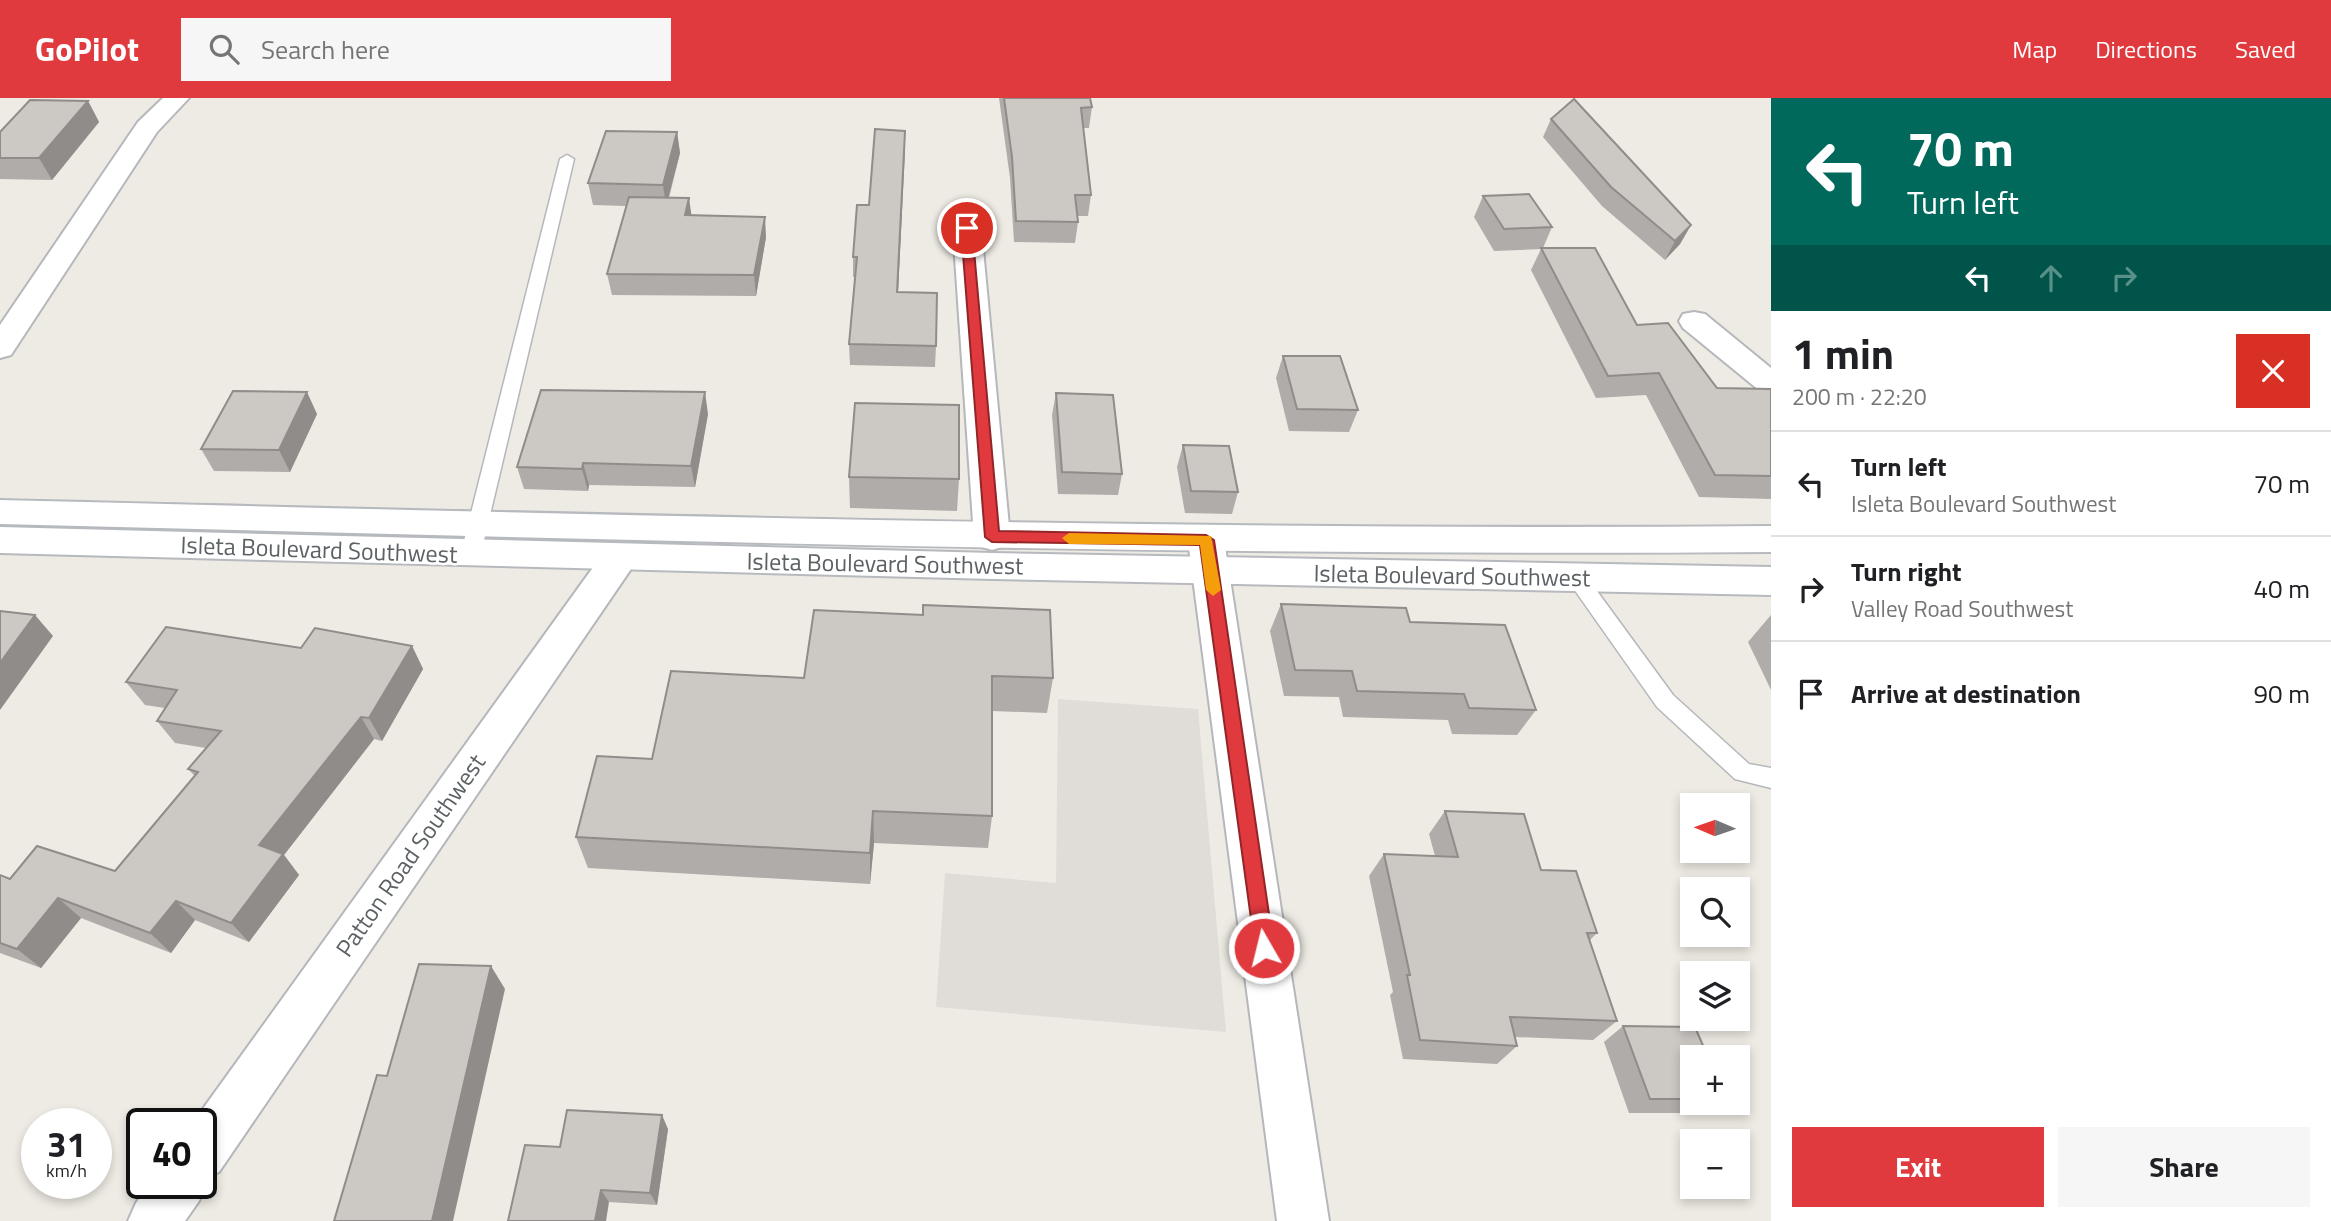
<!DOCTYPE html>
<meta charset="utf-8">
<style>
:root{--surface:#fff;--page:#f6f6f6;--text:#202124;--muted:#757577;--line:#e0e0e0;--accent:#e0393e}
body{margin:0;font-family:"Titillium Web",sans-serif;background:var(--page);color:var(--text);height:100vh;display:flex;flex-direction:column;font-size:26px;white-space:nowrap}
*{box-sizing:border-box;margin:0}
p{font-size:23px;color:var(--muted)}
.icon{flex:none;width:38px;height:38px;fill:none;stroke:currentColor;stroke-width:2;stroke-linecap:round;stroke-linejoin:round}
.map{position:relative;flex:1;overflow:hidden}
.side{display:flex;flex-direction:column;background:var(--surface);width:560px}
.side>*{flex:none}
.guide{background:#00695c;color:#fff;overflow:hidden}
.needle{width:46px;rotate:272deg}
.controls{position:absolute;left:1680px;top:695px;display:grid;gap:14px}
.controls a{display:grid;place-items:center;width:70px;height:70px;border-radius:0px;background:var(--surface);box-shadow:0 4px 10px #0003;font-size:35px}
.speed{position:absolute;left:21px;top:1010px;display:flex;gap:14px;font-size:35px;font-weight:700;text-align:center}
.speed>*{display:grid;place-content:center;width:91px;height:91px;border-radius:50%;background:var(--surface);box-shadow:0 4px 10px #0003;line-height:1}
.speed small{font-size:18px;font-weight:400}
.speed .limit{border:4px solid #111;border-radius:10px;background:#fff;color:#111}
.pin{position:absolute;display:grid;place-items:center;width:60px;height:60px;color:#fff;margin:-30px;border:4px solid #fff;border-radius:50%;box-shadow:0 2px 7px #0007}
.me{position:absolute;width:77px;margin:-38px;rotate:352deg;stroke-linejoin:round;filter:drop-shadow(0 0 5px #0008)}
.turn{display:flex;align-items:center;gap:24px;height:147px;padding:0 21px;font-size:32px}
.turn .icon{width:91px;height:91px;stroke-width:2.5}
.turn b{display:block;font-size:49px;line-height:60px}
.lanes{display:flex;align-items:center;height:66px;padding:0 21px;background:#0003;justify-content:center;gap:35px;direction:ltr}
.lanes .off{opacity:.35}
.round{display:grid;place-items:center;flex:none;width:74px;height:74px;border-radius:0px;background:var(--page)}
.head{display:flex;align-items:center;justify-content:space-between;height:119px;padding:0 21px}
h1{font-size:42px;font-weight:700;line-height:52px}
.cta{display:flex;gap:14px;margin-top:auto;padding:14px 21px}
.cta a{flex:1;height:80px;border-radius:0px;background:var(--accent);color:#fff;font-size:28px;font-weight:700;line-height:80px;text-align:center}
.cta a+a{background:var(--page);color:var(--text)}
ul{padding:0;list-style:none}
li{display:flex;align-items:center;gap:21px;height:105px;padding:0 21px;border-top:2px solid var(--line)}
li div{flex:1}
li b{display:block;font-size:26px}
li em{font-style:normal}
header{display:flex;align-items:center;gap:42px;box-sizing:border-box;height:98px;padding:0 35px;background:var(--accent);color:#fff}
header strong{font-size:33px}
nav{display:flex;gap:38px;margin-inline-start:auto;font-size:24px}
.search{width:490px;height:63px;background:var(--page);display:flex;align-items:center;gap:18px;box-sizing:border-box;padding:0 24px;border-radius:0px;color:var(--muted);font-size:26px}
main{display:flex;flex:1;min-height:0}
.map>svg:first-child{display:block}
</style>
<header>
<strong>GoPilot</strong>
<div class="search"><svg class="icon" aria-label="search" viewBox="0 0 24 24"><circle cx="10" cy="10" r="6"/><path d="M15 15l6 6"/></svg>Search here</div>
<nav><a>Map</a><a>Directions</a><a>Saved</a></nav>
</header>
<main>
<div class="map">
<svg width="1771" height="1123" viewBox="0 0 1771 1123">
<rect width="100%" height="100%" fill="#eeebe4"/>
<polygon fill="#e0ddd9" points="1058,601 1198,611 1226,934 936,909 945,775 1056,785"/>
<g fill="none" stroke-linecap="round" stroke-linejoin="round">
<g stroke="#b5b7bb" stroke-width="3">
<g id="service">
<polygon points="567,57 574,61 481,455 478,460 471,462 464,460 461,455 560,61"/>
<polygon points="1576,472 1583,474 1673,597 1749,666 1771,670 1771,690 1735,681 1657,609 1569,484 1566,479 1569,474"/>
</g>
</g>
<g stroke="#b5b7bb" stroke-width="4">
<g id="minor">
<polygon points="163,0 189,0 157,34 11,257 0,260 0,227 138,24"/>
<polygon points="967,122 977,124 981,130 1010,439 1005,448 992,452 979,448 974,439 953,130 957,124"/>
<polygon points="1694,214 1705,216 1771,270 1771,296 1760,293 1683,230 1679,223 1683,216"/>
<polygon points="620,446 633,450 638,459 633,468 219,1074 205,1080 207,1085 199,1103 185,1123 128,1123 136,1105 150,1085 201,1085 201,1026 192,1026 607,450"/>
</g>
</g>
<g stroke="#b5b7bb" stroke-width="4">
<polygon id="tertiary" points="1206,429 1219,433 1224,442 1329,1123 1277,1123 1188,442 1193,433"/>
</g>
<g stroke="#b6b9bd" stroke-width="4">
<g id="secondary">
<path d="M0 402C590 416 1180 433 1771 428V454C1180 459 590 441 0 426Z"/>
<polygon points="0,429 993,455 1771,469 1771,497 993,481 0,455"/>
</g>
</g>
<use href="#service" fill="#fff" fill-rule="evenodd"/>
<use href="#minor" fill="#fff" fill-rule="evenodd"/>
<use href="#tertiary" fill="#fff" fill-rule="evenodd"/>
<use href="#secondary" fill="#fff" fill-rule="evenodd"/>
</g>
<g fill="#afaca9">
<polygon points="999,0 1090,0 1092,9 1089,30 1083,30 1091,97 1088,118 1077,118 1078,124 1075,145 1014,144 1010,80"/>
<polygon points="88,3 99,24 52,82 0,81 0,34"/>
<polygon points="1551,21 1691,127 1680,146 1665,162 1602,108 1543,39"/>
<polygon points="905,33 898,194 936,248 935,269 850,267 849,246 855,179 853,179 853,159 869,107"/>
<polygon points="677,34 680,55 669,100 692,117 766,139 756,198 612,197 607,176 626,108 593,107 588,85"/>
<polygon points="1483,98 1552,129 1543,150 1717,290 1771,291 1771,401 1699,399 1646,297 1596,300 1531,172 1541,151 1494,153 1474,119"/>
<polygon points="1283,258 1358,312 1349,334 1289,333 1276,280"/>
<polygon points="1056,295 1122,376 1118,397 1058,396 1052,317"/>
<polygon points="317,316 290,374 214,373 201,351"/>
<polygon points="708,316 695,389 589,387 588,393 524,391 517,369"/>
<polygon points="1183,347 1238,394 1232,416 1185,415 1177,369"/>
<polygon points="849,379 959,381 957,413 850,410"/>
<polygon points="1281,506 1410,524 1536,612 1517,637 1452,636 1448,622 1343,619 1339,599 1284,598 1270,533"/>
<polygon points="923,517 1053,580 1047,615 992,613 992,718 988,750 874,745 870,786 588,770 576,739 652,661"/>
<polygon points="1771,517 1771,592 1748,544"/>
<polygon points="412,548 423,571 382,643 374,641 284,757 299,777 249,844 195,822 171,855 81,820 41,870 0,855 0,777 10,781 115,773 195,678 188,671 206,650 175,645 157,623 165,610 145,607 126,584 301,550"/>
<polygon points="1445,713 1541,772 1597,835 1589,843 1617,923 1593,942 1515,939 1517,948 1497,966 1403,961 1390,897 1393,894 1369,778 1384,756 1435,758 1429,736"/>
<polygon points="1623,928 1692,959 1692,1004 1719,1004 1702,1015 1629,1015 1604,944"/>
<polygon points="668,1031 657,1107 609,1104 560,1049"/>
</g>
<g fill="#8f8c89">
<polygon points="88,3 99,24 52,82 39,60"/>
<polygon points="905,33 905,53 897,215 897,194"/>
<polygon points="677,34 680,55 666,108 663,87"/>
<polygon points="689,100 692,121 685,117"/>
<polygon points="765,119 766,139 756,198 754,177"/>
<polygon points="1691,127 1680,146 1665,162 1675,143"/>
<polygon points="307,294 317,316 290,374 279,352"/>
<polygon points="705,294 708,316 695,389 691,368"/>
<polygon points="583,365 589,387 588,393 582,371"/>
<polygon points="35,517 53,538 0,612 0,565"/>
<polygon points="412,548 423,571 382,643 369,620"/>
<polygon points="361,619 374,641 284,757 299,777 249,844 231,825 259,747"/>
<polygon points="873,713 874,745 870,786 870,755"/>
<polygon points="58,800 81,820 41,870 17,851"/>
<polygon points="176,803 195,822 171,855 150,835"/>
<polygon points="491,868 505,891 453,1123 432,1123"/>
<polygon points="662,1017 668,1031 657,1107 650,1095"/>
<polygon points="601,1092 609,1104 606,1123 595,1123"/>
</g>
<g fill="#ccc8c4" stroke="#8f8c89" stroke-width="2">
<polygon points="1004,0 1090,0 1092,9 1081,10 1091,97 1075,97 1078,124 1016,123 1012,59"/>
<polygon points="1574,1 1691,127 1675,143 1611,89 1551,21"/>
<polygon points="30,2 88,3 39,60 0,60 0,34"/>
<polygon points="875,31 905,33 897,194 937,195 936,248 849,246 857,159 853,159 857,107 869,107"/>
<polygon points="606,33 677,34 663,87 588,85"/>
<polygon points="1529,96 1552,129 1504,131 1483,98"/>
<polygon points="629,99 689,100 685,117 765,119 754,177 607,176"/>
<polygon points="1541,150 1595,150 1637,227 1668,225 1717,290 1771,291 1771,378 1715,377 1659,275 1608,278"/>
<polygon points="1283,258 1340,258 1358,312 1297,311"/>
<polygon points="541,292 705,294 691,368 583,365 582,371 517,369"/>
<polygon points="233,293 307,294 279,352 201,351"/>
<polygon points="1056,295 1113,297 1122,376 1062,374"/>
<polygon points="855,305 959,307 959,381 849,379"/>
<polygon points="1183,347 1229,348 1238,394 1191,393"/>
<polygon points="1281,506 1406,510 1410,524 1505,527 1536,612 1469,610 1464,596 1357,593 1352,573 1295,572"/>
<polygon points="923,507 1050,512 1053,580 992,578 992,718 873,713 870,755 576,739 597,658 652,661 671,573 804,580 814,512 923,517"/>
<polygon points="0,513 35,517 0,565"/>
<polygon points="166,529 301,550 315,530 412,548 369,620 361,619 259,747 283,756 231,825 176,803 150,835 58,800 17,851 0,845 0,777 10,781 37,748 115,773 198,674 188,671 221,633 157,623 177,592 126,584"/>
<polygon points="1445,713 1524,716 1541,772 1576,773 1597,835 1587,835 1617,923 1510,919 1517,948 1420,942 1407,877 1410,877 1384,756 1458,759"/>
<polygon points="419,866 491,868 432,1123 334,1123 377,977 387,978"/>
<polygon points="1623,928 1695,929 1708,959 1692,959 1692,1001 1650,1001"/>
<polygon points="567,1012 662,1017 650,1095 601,1092 595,1123 508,1123 525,1047 560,1049"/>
</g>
<polygon fill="#e0393e" stroke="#922528" stroke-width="2" points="967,127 972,130 999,433 1206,437 1214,442 1274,850 1271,856 1264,859 1258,856 1255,850 1200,447 992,444 985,439 961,130"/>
<polygon fill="#f59e0b" points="1069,435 1211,438 1221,492 1213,498 1206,492 1200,447 1069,446 1062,440"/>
<g text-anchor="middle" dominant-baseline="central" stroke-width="5" stroke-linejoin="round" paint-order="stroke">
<g font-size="24" fill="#5c6164" stroke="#fff">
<text transform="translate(319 451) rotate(2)">Isleta Boulevard Southwest</text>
<text transform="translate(885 465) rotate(1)">Isleta Boulevard Southwest</text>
<text transform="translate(1452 477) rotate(1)">Isleta Boulevard Southwest</text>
<text transform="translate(410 757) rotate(-55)">Patton Road Southwest</text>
</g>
</g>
</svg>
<div class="controls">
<a><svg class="needle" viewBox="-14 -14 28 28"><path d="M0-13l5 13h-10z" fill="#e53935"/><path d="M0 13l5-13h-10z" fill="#757577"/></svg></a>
<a><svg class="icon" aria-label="search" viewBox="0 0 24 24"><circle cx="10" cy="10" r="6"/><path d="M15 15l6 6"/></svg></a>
<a><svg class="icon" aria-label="layers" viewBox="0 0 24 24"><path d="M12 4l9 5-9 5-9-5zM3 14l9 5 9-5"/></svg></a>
<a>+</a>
<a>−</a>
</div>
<div class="speed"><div>31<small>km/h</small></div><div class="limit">40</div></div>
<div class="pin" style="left:967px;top:130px;background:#d93025"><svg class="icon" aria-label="arrive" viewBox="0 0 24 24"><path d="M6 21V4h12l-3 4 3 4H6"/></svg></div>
<svg class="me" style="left:1264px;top:850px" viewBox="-20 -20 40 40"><circle r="17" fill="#e0393e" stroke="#fff" stroke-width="3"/><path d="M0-11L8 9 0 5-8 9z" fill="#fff"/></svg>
</div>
<section class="side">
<div class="guide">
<div class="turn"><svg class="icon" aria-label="left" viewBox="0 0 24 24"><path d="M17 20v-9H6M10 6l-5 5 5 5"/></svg><div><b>70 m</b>Turn left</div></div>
<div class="lanes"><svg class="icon" aria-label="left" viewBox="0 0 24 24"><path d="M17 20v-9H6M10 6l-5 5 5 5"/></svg><svg class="icon off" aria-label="ahead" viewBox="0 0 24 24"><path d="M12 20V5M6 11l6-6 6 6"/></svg><svg class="icon off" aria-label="right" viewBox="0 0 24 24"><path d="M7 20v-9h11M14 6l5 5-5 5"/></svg></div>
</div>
<div class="head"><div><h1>1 min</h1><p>200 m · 22:20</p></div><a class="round" style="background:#d93025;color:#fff"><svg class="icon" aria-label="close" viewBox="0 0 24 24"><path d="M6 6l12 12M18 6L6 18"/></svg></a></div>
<ul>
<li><svg class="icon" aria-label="left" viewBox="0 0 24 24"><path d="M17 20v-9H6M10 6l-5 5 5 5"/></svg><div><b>Turn left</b><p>Isleta Boulevard Southwest</p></div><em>70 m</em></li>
<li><svg class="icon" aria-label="right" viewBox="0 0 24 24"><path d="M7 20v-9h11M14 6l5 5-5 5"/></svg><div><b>Turn right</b><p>Valley Road Southwest</p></div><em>40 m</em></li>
<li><svg class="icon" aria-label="arrive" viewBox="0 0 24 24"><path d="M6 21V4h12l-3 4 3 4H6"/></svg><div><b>Arrive at destination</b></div><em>90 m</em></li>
</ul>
<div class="cta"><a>Exit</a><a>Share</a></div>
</section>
</main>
